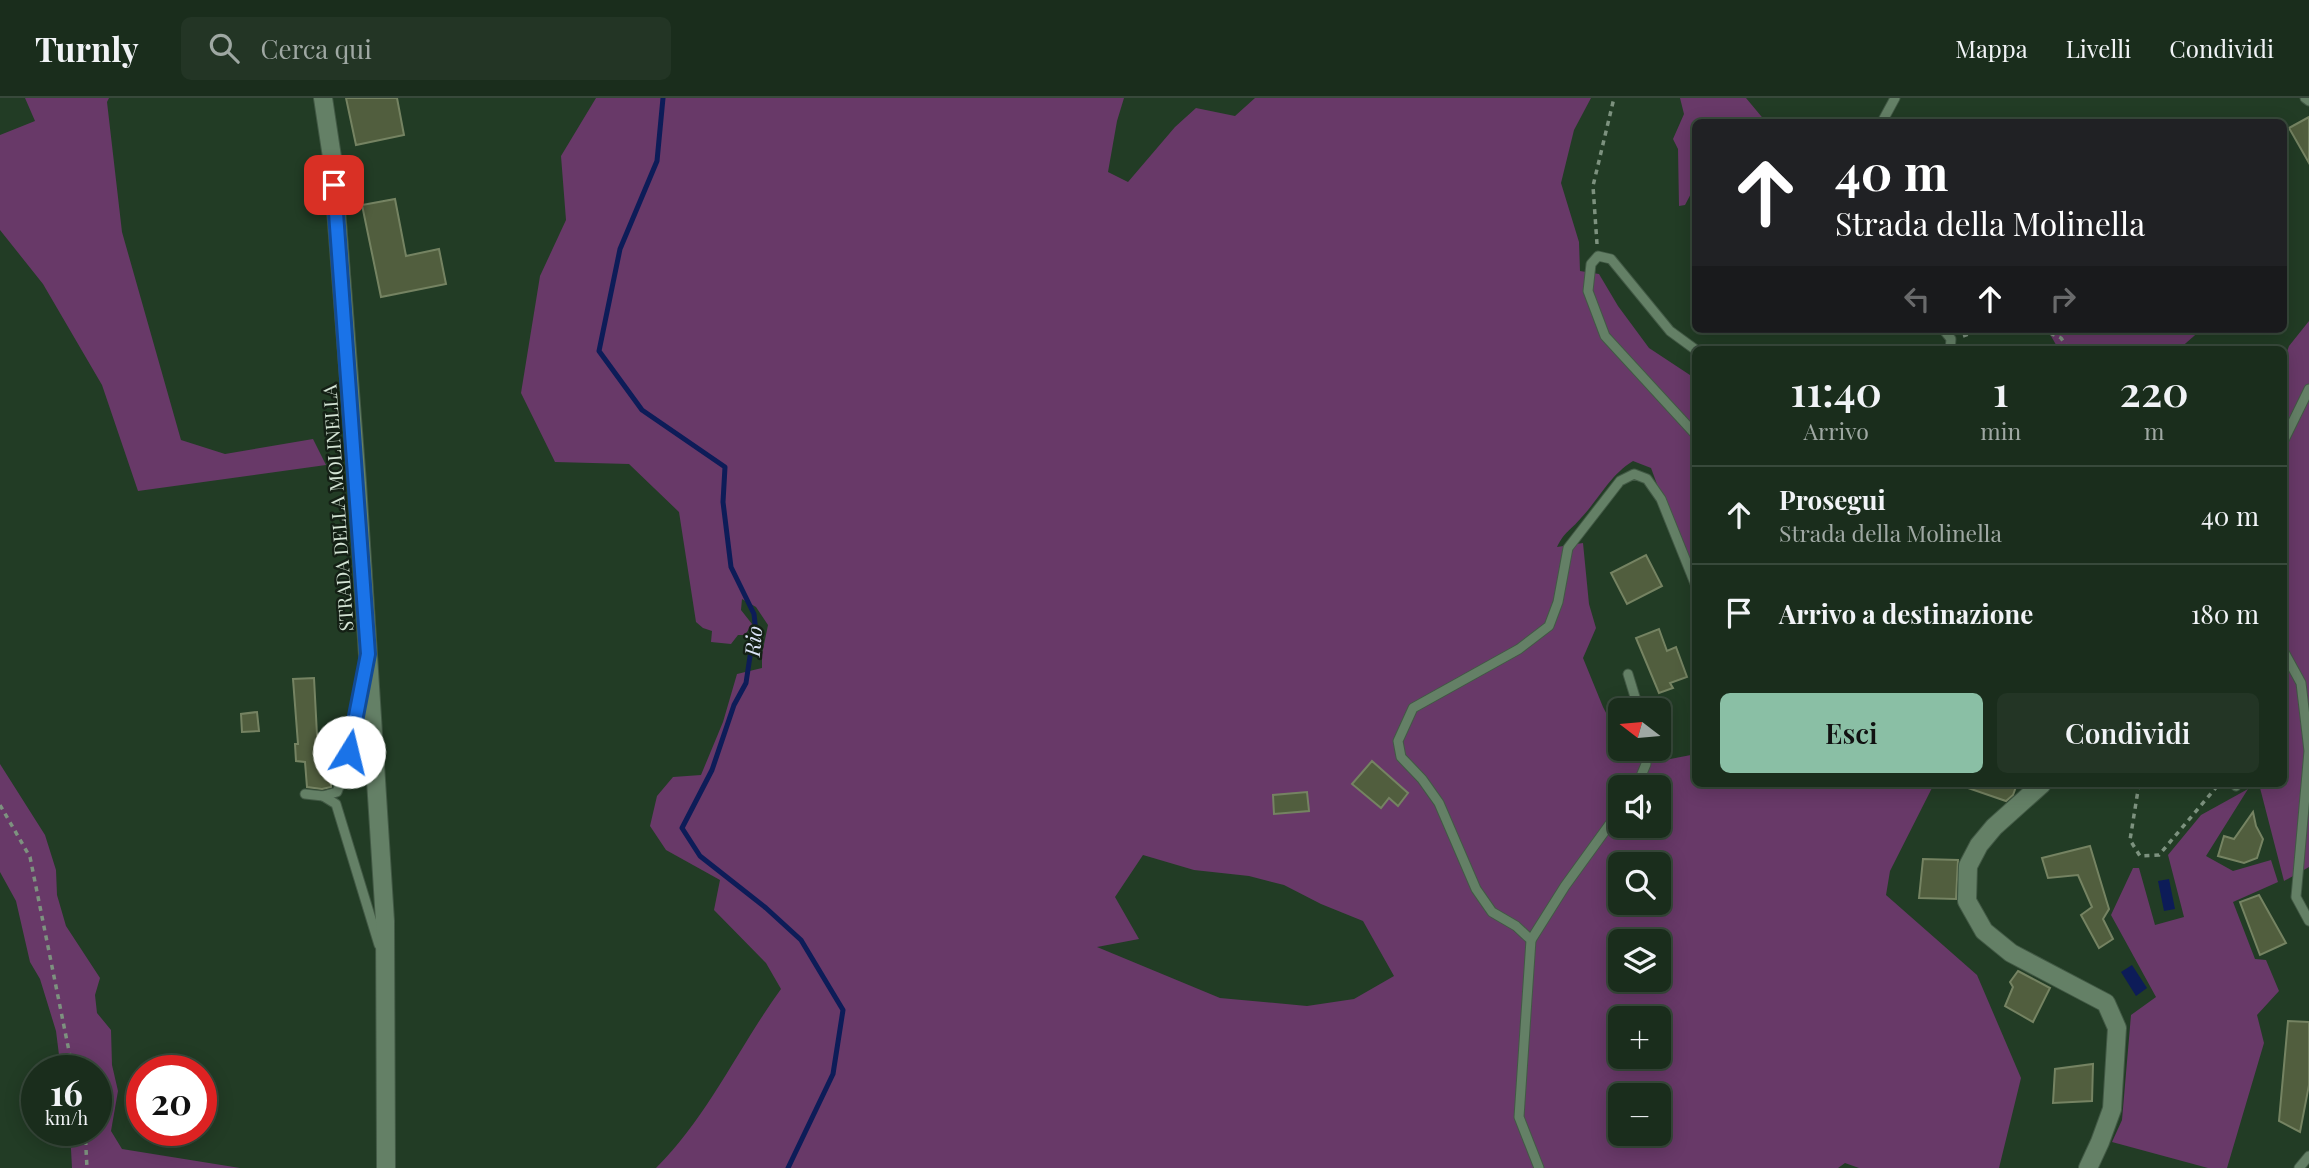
<!DOCTYPE html>
<html lang="it">
<meta charset="utf-8">
<style>
:root{--surface:#1a2d1c;--page:#233525;--text:#f1f3f6;--muted:#9fa8a3;--line:#38493b;--accent:#8abfa5}
body{margin:0;font-family:"Playfair Display",serif;background:var(--page);color:var(--text);height:100vh;display:flex;flex-direction:column;font-size:26px;white-space:nowrap}
*{box-sizing:border-box;margin:0}
p{font-size:23px;color:var(--muted)}
.icon{flex:none;width:38px;height:38px;fill:none;stroke:currentColor;stroke-width:2;stroke-linecap:round;stroke-linejoin:round}
.map{position:relative;flex:1;overflow:hidden}
.drawer{position:absolute;left:1692px;top:248px;width:595px;height:441px;display:flex;flex-direction:column;background:var(--surface);border-radius:10px;box-shadow:0 4px 18px #0003,0 0 0 2px var(--line)}
.drawer>*{flex:none}
.hud{position:absolute;left:1692px;top:21px;width:595px;height:214px;border-radius:10px;box-shadow:0 4px 18px #0003,0 0 0 2px var(--line);background:#202124;color:#fff;overflow:hidden}
.needle{width:46px;rotate:286deg}
.buttons{position:absolute;left:1608px;top:600px;display:grid;gap:14px}
.buttons a{display:grid;place-items:center;width:63px;height:63px;border-radius:10px;background:var(--surface);box-shadow:0 4px 18px #0003,0 0 0 2px var(--line);font-size:35px}
.speed{position:absolute;left:21px;top:957px;display:flex;gap:14px;font-size:35px;font-weight:700;text-align:center}
.speed>*{display:grid;place-content:center;width:91px;height:91px;border-radius:50%;background:var(--surface);box-shadow:0 4px 18px #0003,0 0 0 2px var(--line);line-height:1}
.speed small{font-size:18px;font-weight:400}
.speed .limit{border:10px solid #d22;background:#fff;color:#111}
.pin{position:absolute;display:grid;place-items:center;width:60px;height:60px;color:#fff;margin:-30px;border-radius:14px;box-shadow:0 4px 10px #0006}
.me{position:absolute;width:77px;margin:-38px;rotate:9deg;stroke-linejoin:round;filter:drop-shadow(0 0 5px #0008)}
.turn{display:flex;align-items:center;gap:24px;height:147px;padding:0 28px;font-size:32px}
.turn .icon{width:91px;height:91px;stroke-width:2.5}
.turn b{display:block;font-size:49px;line-height:60px}
.lanes{display:flex;align-items:center;height:66px;padding:0 28px;background:#0003;justify-content:center;gap:35px;direction:ltr}
.lanes .off{opacity:.35}
.eta{display:flex;justify-content:space-evenly;align-items:center;height:119px;text-align:center}
.eta b{font-size:42px;font-weight:600;line-height:49px}
.button{display:flex;gap:14px;margin-top:auto;padding:14px 28px}
.button a{flex:1;height:80px;border-radius:10px;background:var(--accent);color:#111;font-size:28px;font-weight:600;line-height:80px;text-align:center}
.button a+a{background:var(--page);color:var(--text)}
ul{padding:0;list-style:none}
li{display:flex;align-items:center;gap:21px;height:98px;padding:0 28px;border-top:2px solid var(--line)}
li div{flex:1}
li b{display:block;font-size:26px}
li em{font-style:normal}
header{display:flex;align-items:center;gap:42px;box-sizing:border-box;height:98px;padding:0 35px;background:var(--surface);border-bottom:2px solid var(--line)}
header strong{font-size:33px}
nav{display:flex;gap:38px;margin-inline-start:auto;font-size:24px}
.search{width:490px;height:63px;background:var(--page);display:flex;align-items:center;gap:18px;box-sizing:border-box;padding:0 24px;border-radius:10px;color:var(--muted);font-size:26px}
.map>svg:first-child{display:block}
</style>
<header>
<strong>Turnly</strong>
<div class="search"><svg class="icon" aria-label="search" viewBox="0 0 24 24"><circle cx="10" cy="10" r="6"/><path d="M15 15l6 6"/></svg>Cerca qui</div>
<nav><a>Mappa</a><a>Livelli</a><a>Condividi</a></nav>
</header>
<div class="map">
<svg width="2309" height="1070" viewBox="0 0 2309 1070">
<rect width="100%" height="100%" fill="#223c25"/>
<g fill="#683968" fill-rule="evenodd">
<polygon points="25,0 109,0 107,4 122,134 181,342 225,356 313,341 326,367 138,393 102,287 43,186 0,132 0,37 35,23"/>
<path d="M596 0H1124L1117 23 1108 74 1128 84 1175 29 1196 10 1235 18 1255 0H1591L1574 32 1561 85 1579 144 1580 173 1599 176 1618 208 1649 250 1696 281V368L1693 370 1696 485 1693 484 1651 370 1633 363C1609 378 1600 400 1581 420 1570 433 1565 433 1557 449L1583 445 1589 506 1596 530 1583 560 1603 609 1620 642V651H1631L1660 663 1696 656V686H1934L1890 773 1886 797 1977 877 2021 980 1999 1070H1859L1845 1065 1838 1070H656C709 1017 738 950 781 891L766 865 714 812 720 782 666 752 650 728 657 698 673 679 701 677 723 624 737 576 762 570V556L768 527 756 509 742 501 741 512 752 526 745 537H738L731 546 711 544 712 533 703 530 696 524 679 414 629 366 555 364 521 295 540 178 566 122 561 58ZM1620 690H1659V728H1620ZM1143 757 1194 772 1249 778 1284 787 1321 806 1363 823 1394 878 1354 901 1307 908 1220 900 1097 849 1139 841 1115 799ZM1620 766H1659V805H1620ZM1620 844H1659V882H1620ZM1620 920H1659V959H1620ZM1620 998H1659V1036H1620Z"/>
<polygon points="1680,0 1746,0 1766,24 1696,24 1696,86 1685,107 1679,108 1678,51 1673,41 1684,16"/>
<polygon points="2309,223 2309,769 2284,783 2259,686 2284,686 2284,262 2289,248"/>
<polygon points="2047,231 2202,231 2178,252 2059,252"/>
<polygon points="0,666 45,737 56,772 57,797 66,828 100,880 95,897 97,915 111,932 112,967 118,993 111,1033 122,1051 240,1070 72,1070 70,1033 96,1032 96,973 61,973 56,933 40,881 30,864 16,803 0,774"/>
<polygon points="2248,691 2206,758 2233,773 2271,762 2278,784 2233,804 2255,861 2266,862 2279,893 2257,917 2264,945 2227,1070 2208,1070 2112,1044 2122,1022 2131,917 2156,899 2111,817 2133,770 2139,770 2155,827 2184,819 2168,757 2201,717"/>
</g>
<g fill="#0d1c58">
<polygon points="2169,781 2175,811 2164,813 2158,783"/>
<polygon points="2132,867 2147,890 2136,898 2121,874"/>
</g>
<g fill="none" stroke-linecap="round" stroke-linejoin="round">
<polyline stroke="#0d1c58" stroke-width="5" points="663,0 657,63 620,151 599,253 642,312 725,369 723,404 731,469 754,516 756,535 752,545 746,585 734,607 712,672 682,730 700,758 766,810 801,842 843,912 833,976 788,1070"/>
</g>
<g fill="#515e3e" stroke="#758362" stroke-width="2">
<polygon points="346,0 397,0 404,37 356,47"/>
<polygon points="2309,19 2309,65 2289,30"/>
<polygon points="395,101 406,158 439,151 446,186 381,199 362,107"/>
<polygon points="1646,457 1662,488 1627,506 1611,475"/>
<polygon points="1659,531 1667,553 1676,549 1687,579 1670,585 1673,590 1659,595 1636,540"/>
<polygon points="314,580 317,637 342,638 339,668 335,681 331,681 331,689 322,691 307,689 305,664 296,663 295,646 298,646 293,581"/>
<polygon points="257,614 259,633 242,634 241,616"/>
<polygon points="1372,663 1408,695 1398,708 1389,700 1381,710 1352,686"/>
<polygon points="1963,686 2017,686 2013,697 2006,703 1962,688"/>
<polygon points="1307,694 1309,713 1274,716 1273,697"/>
<polygon points="2253,714 2256,728 2263,741 2257,760 2244,765 2218,758 2224,738 2234,741"/>
<polygon points="2090,748 2109,811 2103,821 2113,841 2099,850 2081,817 2092,809 2078,777 2048,780 2042,760"/>
<polygon points="1923,761 1958,762 1956,801 1919,800"/>
<polygon points="2259,797 2286,845 2260,857 2240,804"/>
<polygon points="2018,873 2050,890 2033,924 2005,908 2013,889 2010,884"/>
<polygon points="2288,923 2309,924 2309,987 2300,1034 2279,1023"/>
<polygon points="2093,966 2092,1003 2053,1005 2055,971"/>
</g>
<g fill="none" stroke-linecap="round" stroke-linejoin="round">
<g stroke="#425945" stroke-width="11">
<g id="lane">
<polyline points="2305,0 2309,3"/>
<polyline points="1882,24 1895,0"/>
<polyline points="1943,231 1951,241 1950,252"/>
<polyline points="1696,337 1605,238 1588,193 1591,166 1598,158 1611,161 1670,233 1696,252"/>
<polyline points="2284,342 2309,291"/>
<polyline points="2284,554 2301,585 2309,653 2296,799 2309,823"/>
<polyline points="1628,576 1639,612"/>
<polyline points="2236,688 2237,686"/>
<polyline points="1636,690 1646,666 1644,651"/>
<polyline points="305,696 323,698 337,694 346,670 364,574"/>
<polyline points="323,698 336,706 379,847"/>
<polyline points="1531,842 1565,788 1620,712"/>
<polyline points="1539,1070 1519,1019 1531,842 1516,828 1492,814 1476,791 1439,705 1422,681 1401,659 1398,643 1413,610 1519,551 1549,528 1558,504 1568,450 1620,383 1634,376 1647,381 1661,401 1696,488"/>
<polyline points="2299,1070 2309,1058"/>
</g>
</g>
<g stroke="#425945" stroke-width="20">
<polyline id="street" points="2042,686 1994,729 1979,747 1968,768 1967,803 1984,833 2011,855 2106,905 2117,930 2112,1011 2100,1044 2088,1070"/>
</g>
<g stroke="#425945" stroke-width="20">
<polyline id="secondary" points="323,0 332,59 357,385 385,823 386,1070"/>
</g>
<g stroke="#7d927f" stroke-width="3.5" stroke-dasharray="5 5" stroke-linecap="butt">
<polyline points="1597,146 1593,88 1614,0"/>
<polyline points="2041,231 2061,240 2069,252"/>
<polyline points="1963,238 1984,231"/>
<polyline points="2139,686 2130,742 2140,758 2159,757 2219,686"/>
<polyline points="0,707 30,759 73,973"/>
<polyline points="85,1032 87,1070"/>
</g>
<use href="#lane" stroke="#648066" stroke-width="9"/>
<use href="#street" stroke="#648066" stroke-width="18"/>
<use href="#secondary" stroke="#648066" stroke-width="18"/>
</g>
<g fill="none" stroke-linecap="round" stroke-linejoin="round">
<g stroke="#114b97" stroke-width="18">
<polyline id="route" points="334,87 368,556 349,654"/>
</g>
<use href="#route" stroke="#1a73e8" stroke-width="12"/>
</g>
<g text-anchor="middle" dominant-baseline="central" stroke-width="5" stroke-linejoin="round" paint-order="stroke">
<g font-size="19" fill="#d5e5d6" stroke="#142015">
<text transform="translate(337 410) rotate(-94)">STRADA DELLA MOLINELLA</text>
</g>
<g font-size="21" font-style="italic" fill="#dce4f8" stroke="#142015">
<text transform="translate(752 543) rotate(-85)">Rio</text>
</g>
</g>
</svg>
<div class="buttons">
<a><svg class="needle" viewBox="-14 -14 28 28"><path d="M0-13l5 13h-10z" fill="#e53935"/><path d="M0 13l5-13h-10z" fill="#9fa8a3"/></svg></a>
<a><svg class="icon" aria-label="sound" viewBox="0 0 24 24"><path d="M4 9h4l5-4v14l-5-4H4zM17 9q2 3 0 6"/></svg></a>
<a><svg class="icon" aria-label="search" viewBox="0 0 24 24"><circle cx="10" cy="10" r="6"/><path d="M15 15l6 6"/></svg></a>
<a><svg class="icon" aria-label="layers" viewBox="0 0 24 24"><path d="M12 4l9 5-9 5-9-5zM3 14l9 5 9-5"/></svg></a>
<a>+</a>
<a>−</a>
</div>
<div class="speed"><div>16<small>km/h</small></div><div class="limit">20</div></div>
<div class="pin" style="left:334px;top:87px;background:#d93025"><svg class="icon" aria-label="arrive" viewBox="0 0 24 24"><path d="M6 21V4h12l-3 4 3 4H6"/></svg></div>
<svg class="me" style="left:349px;top:654px" viewBox="-20 -20 40 40"><circle r="19" fill="#fff"/><path d="M0-13L10 11 0 6-10 11z" fill="#1a73e8"/></svg>
<div class="hud">
<div class="turn"><svg class="icon" aria-label="ahead" viewBox="0 0 24 24"><path d="M12 20V5M6 11l6-6 6 6"/></svg><div><b>40 m</b>Strada della Molinella</div></div>
<div class="lanes"><svg class="icon off" aria-label="left" viewBox="0 0 24 24"><path d="M17 20v-9H6M10 6l-5 5 5 5"/></svg><svg class="icon" aria-label="ahead" viewBox="0 0 24 24"><path d="M12 20V5M6 11l6-6 6 6"/></svg><svg class="icon off" aria-label="right" viewBox="0 0 24 24"><path d="M7 20v-9h11M14 6l5 5-5 5"/></svg></div>
</div>
<section class="drawer">
<div class="eta">
<div><b>11:40</b><p>Arrivo</p></div>
<div><b>1</b><p>min</p></div>
<div><b>220</b><p>m</p></div>
</div>
<ul>
<li><svg class="icon" aria-label="ahead" viewBox="0 0 24 24"><path d="M12 20V5M6 11l6-6 6 6"/></svg><div><b>Prosegui</b><p>Strada della Molinella</p></div><em>40 m</em></li>
<li><svg class="icon" aria-label="arrive" viewBox="0 0 24 24"><path d="M6 21V4h12l-3 4 3 4H6"/></svg><div><b>Arrivo a destinazione</b></div><em>180 m</em></li>
</ul>
<div class="button"><a>Esci</a><a>Condividi</a></div>
</section>
</div>
